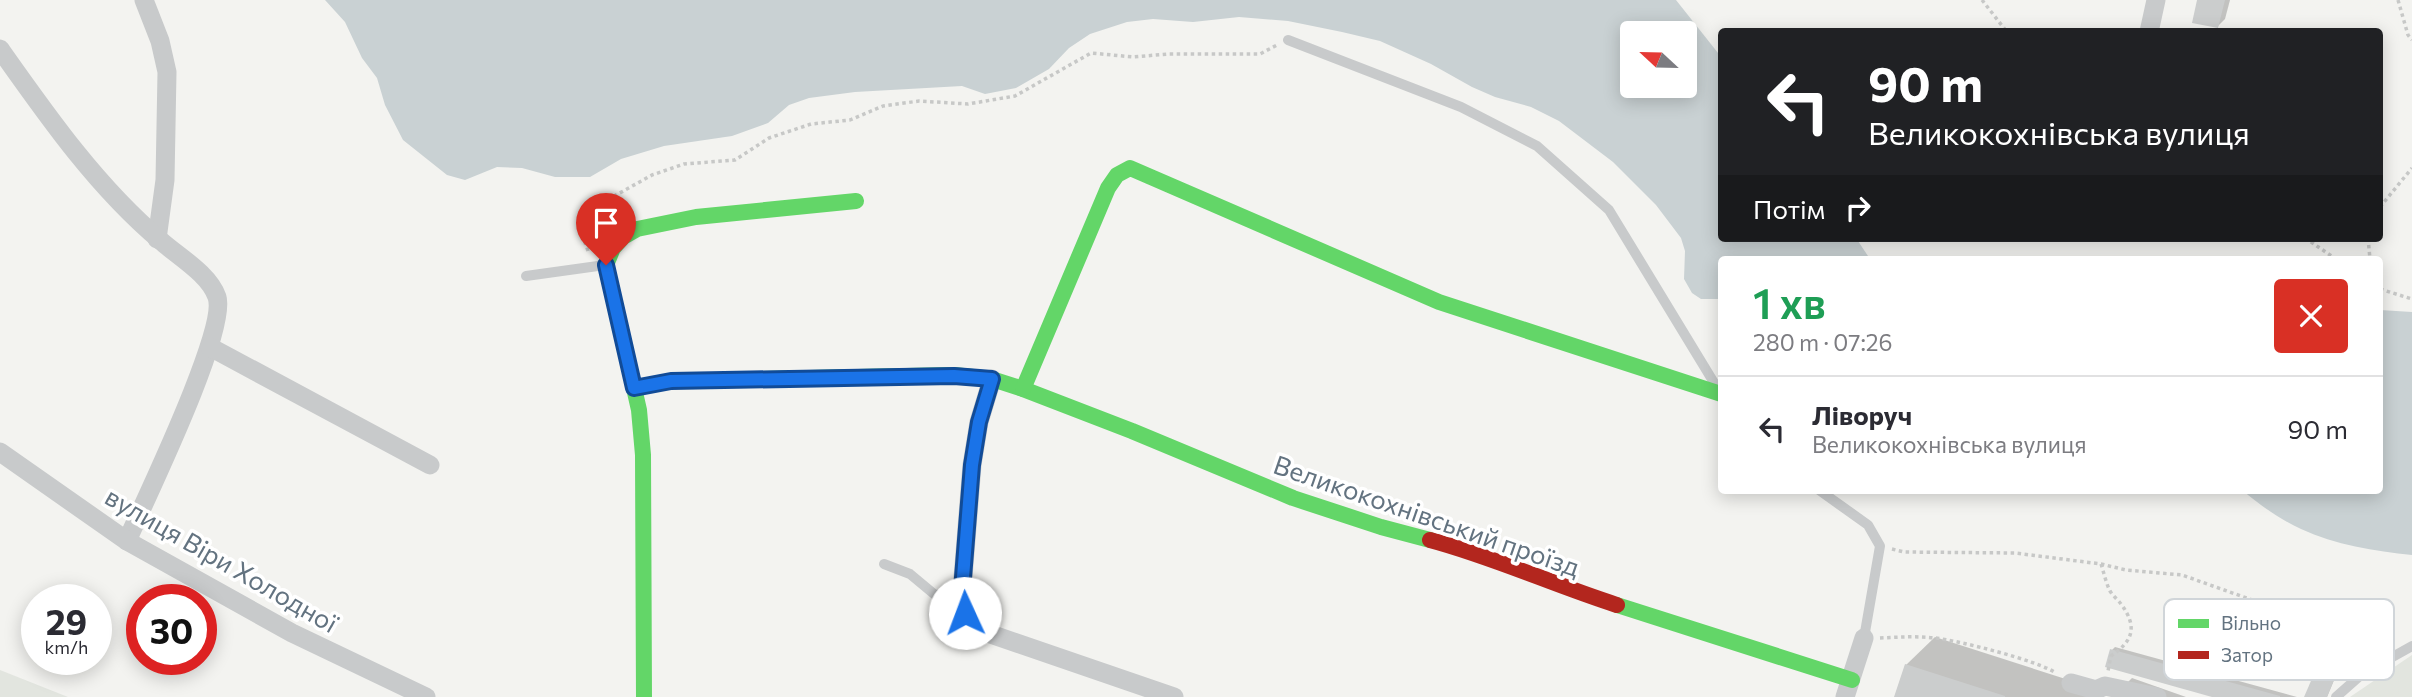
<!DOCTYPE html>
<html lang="uk">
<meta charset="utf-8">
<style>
:root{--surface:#fff;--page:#f2f2f3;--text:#2b2b33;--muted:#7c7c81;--line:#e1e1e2}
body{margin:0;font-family:Commissioner,sans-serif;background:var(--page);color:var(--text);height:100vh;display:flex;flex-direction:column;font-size:26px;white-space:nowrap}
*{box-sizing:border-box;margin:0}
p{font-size:23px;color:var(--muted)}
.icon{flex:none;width:38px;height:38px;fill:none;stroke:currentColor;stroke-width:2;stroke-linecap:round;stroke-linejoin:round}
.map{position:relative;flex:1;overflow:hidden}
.drawer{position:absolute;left:1718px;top:256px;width:665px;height:238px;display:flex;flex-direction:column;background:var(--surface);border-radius:7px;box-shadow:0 4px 18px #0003}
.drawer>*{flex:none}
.guide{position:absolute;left:1718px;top:28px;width:665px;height:214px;border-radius:7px;box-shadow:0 4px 18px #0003;background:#202124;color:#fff;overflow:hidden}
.needle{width:46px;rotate:292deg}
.fabs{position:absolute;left:1620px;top:21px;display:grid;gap:14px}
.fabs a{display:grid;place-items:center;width:77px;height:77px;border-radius:7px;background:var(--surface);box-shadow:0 4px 18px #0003;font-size:35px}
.speed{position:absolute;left:21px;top:584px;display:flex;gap:14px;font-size:35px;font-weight:700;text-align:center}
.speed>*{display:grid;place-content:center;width:91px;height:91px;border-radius:50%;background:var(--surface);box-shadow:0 4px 18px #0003;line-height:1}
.speed small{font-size:18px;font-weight:400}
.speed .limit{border:10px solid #d22;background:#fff;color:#111}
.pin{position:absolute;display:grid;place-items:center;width:60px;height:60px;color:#fff;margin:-72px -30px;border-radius:50% 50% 50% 0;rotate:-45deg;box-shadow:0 0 7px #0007}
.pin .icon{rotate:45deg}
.me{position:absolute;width:77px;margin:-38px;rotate:358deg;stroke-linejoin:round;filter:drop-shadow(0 0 5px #0008)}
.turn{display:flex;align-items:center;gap:24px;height:147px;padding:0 35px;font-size:32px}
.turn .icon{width:91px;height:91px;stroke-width:2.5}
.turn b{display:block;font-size:49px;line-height:60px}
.then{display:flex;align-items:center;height:66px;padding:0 35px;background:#0003;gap:14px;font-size:26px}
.round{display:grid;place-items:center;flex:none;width:74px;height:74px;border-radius:7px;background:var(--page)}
.summary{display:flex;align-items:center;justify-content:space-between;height:119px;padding:0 35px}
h1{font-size:42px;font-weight:600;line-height:52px;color:#1e9e55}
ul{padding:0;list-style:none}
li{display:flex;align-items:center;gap:21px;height:105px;padding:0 35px;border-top:2px solid var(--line)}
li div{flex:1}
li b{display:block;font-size:26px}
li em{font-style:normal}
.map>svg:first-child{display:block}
</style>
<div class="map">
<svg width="2412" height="697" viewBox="0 0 2412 697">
<rect width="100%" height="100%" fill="#f3f3f0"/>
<g fill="#e2e5df">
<polygon points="2412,655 2412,697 2350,697"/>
<polygon points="0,670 68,697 0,697"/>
</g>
<g fill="#c9d1d3" fill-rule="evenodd">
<path d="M325 0H1676L1722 58V238H1856L1870 259H1722V299H1701L1692 293 1684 279 1685 251 1681 238 1656 205 1613 162 1559 121 1531 107 1495 97 1472 87 1431 64 1380 41 1342 32 1288 21 1239 17 1193 22 1153 19 1127 22 1090 34 1069 48 1049 69 1016 88 985 94 962 86 855 92 809 98 789 105 768 123 732 136 664 146 621 159 590 177H555L522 168 497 167 465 180 447 175 403 140 385 105 377 78 362 58 345 22ZM1633 33H1685V86H1633Z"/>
<path d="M2380 310 2412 312V555C2375 551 2335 545 2301 529 2279 519 2260 505 2242 490H2380Z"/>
</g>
<g fill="#0003">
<polygon points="2198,0 2230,0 2225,19 2218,26"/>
<polygon points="1935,637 2103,691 2101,697 1896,697 1906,665"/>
<polygon points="2115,647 2297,697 2218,697 2112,650"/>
<polygon points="2329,649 2345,654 2327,697 2306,697"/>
<polygon points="2132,678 2186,697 2113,697"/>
</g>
<g fill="#cbcdcd">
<polygon points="2197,0 2225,0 2218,28 2192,23"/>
<polygon points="2110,649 2280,696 2280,697 2212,697 2105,667"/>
<polygon points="2324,651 2343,658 2327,697 2304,697"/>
<polygon points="1905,664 2005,696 2005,697 1894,697"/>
</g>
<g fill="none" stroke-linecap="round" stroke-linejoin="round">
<g stroke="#c7c8c7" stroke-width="3.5" stroke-dasharray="3.5 3.5" stroke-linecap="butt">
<polyline points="1982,0 2007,32"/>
<polyline points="2398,0 2408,35 2412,40"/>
<polyline points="2380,207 2412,168"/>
<polyline points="2305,238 2336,259"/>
<polyline points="2368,238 2370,259"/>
<polyline points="588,251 581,231 600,204 652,175 684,164 735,160 769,138 811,124 850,120 883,106 919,101 968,104 1015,96 1091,53 1133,57 1168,54 1260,54 1279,44"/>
<polyline points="2380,289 2412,299"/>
<polyline points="1892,549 1904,552 2015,553 2101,564 2126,570 2182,575 2283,611 2346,626 2355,631 2348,649 2354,664"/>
<path d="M2101 564C2104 573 2106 583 2110 591 2113 596 2118 600 2121 604 2138 627 2133 641 2111 656L2108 671"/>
<path d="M1880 638C1899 637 1917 636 1935 638 1960 641 2036 660 2056 673"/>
</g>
<g stroke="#c8cacb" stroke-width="10">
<polyline points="1288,40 1461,107 1537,146 1609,210 1716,386"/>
<polyline points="526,276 605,265"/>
<polyline points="1819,490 1868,525 1880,546 1864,638"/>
<polyline points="884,564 910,574 934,594 964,602"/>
<polyline points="2336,697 2362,674 2412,646"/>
</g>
<g stroke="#c8cacb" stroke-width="19">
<polyline points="144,0 160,41 167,72 165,180 157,239"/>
<polyline points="2149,32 2156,0"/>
<path d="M0 49C48 117 97 187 161 241 179 257 209 274 217 297 228 330 144 502 127 541"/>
<polyline points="210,347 430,465"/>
<polyline points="992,379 979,422 972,465 962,590 965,613 976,629 1174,697"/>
<polyline points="0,452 127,541 292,633 426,697"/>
<polyline points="2071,683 2096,690 2105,686 2157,697"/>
<polyline points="1845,697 1864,638"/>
</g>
<g stroke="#63d668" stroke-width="16">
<polyline points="634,388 671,381 954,375 992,379 1023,389 1132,431 1293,498 1381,527 1430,540"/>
<polyline points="1023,389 1108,188 1117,175 1130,168 1439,302 1721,394"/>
<polyline points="1617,605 1852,680"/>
<polyline points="644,697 643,455 639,410 606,265 613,248 623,237 637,229 696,217 856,201"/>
</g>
<path stroke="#b3261e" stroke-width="16" d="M1430 540C1494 557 1554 585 1617 605"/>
</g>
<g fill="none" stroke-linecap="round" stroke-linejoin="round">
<g stroke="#114b97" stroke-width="18">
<polyline id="route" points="606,265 634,388 671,381 954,376 992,379 979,422 972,465 962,590 965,613"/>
</g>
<use href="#route" stroke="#1a73e8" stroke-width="12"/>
</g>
<g text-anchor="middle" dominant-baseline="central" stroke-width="7" stroke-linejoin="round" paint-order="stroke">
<g font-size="26" fill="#637380" stroke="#fff">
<text transform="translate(1427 515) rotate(19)">Великокохнівський проїзд</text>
<text transform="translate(222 559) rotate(30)">вулиця Віри Холодної</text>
</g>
</g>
<rect x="2164" y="599" width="230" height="81" rx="10" fill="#fff" stroke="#d0d5d9" stroke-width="2"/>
<rect x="2178" y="619" width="31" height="9" fill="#63d668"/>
<rect x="2178" y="651" width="31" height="8" fill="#b3261e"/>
<g font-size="19" fill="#637380">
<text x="2221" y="630">Вільно</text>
<text x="2221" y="662">Затор</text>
</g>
</svg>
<div class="fabs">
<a><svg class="needle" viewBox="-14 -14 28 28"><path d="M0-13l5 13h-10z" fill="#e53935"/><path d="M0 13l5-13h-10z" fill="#7c7c81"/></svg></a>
</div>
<div class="speed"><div>29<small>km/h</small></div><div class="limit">30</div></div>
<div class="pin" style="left:606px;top:265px;background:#d93025"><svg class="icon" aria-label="arrive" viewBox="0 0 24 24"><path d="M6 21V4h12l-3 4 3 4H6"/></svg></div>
<svg class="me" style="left:965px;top:613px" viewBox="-20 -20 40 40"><circle r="19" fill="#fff"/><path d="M0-13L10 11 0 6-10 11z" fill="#1a73e8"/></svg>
<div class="guide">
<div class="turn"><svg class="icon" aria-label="left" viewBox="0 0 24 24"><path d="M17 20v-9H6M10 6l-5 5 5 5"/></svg><div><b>90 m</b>Великокохнівська вулиця</div></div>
<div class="then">Потім<svg class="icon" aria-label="right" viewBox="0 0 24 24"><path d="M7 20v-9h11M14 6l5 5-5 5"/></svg></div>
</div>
<section class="drawer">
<div class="summary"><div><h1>1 хв</h1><p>280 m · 07:26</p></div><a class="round" style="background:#d93025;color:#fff"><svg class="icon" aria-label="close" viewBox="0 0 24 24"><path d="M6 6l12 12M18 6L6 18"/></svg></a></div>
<ul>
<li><svg class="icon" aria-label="left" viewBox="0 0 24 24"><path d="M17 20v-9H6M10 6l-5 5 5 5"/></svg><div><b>Ліворуч</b><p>Великокохнівська вулиця</p></div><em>90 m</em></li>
</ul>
</section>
</div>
